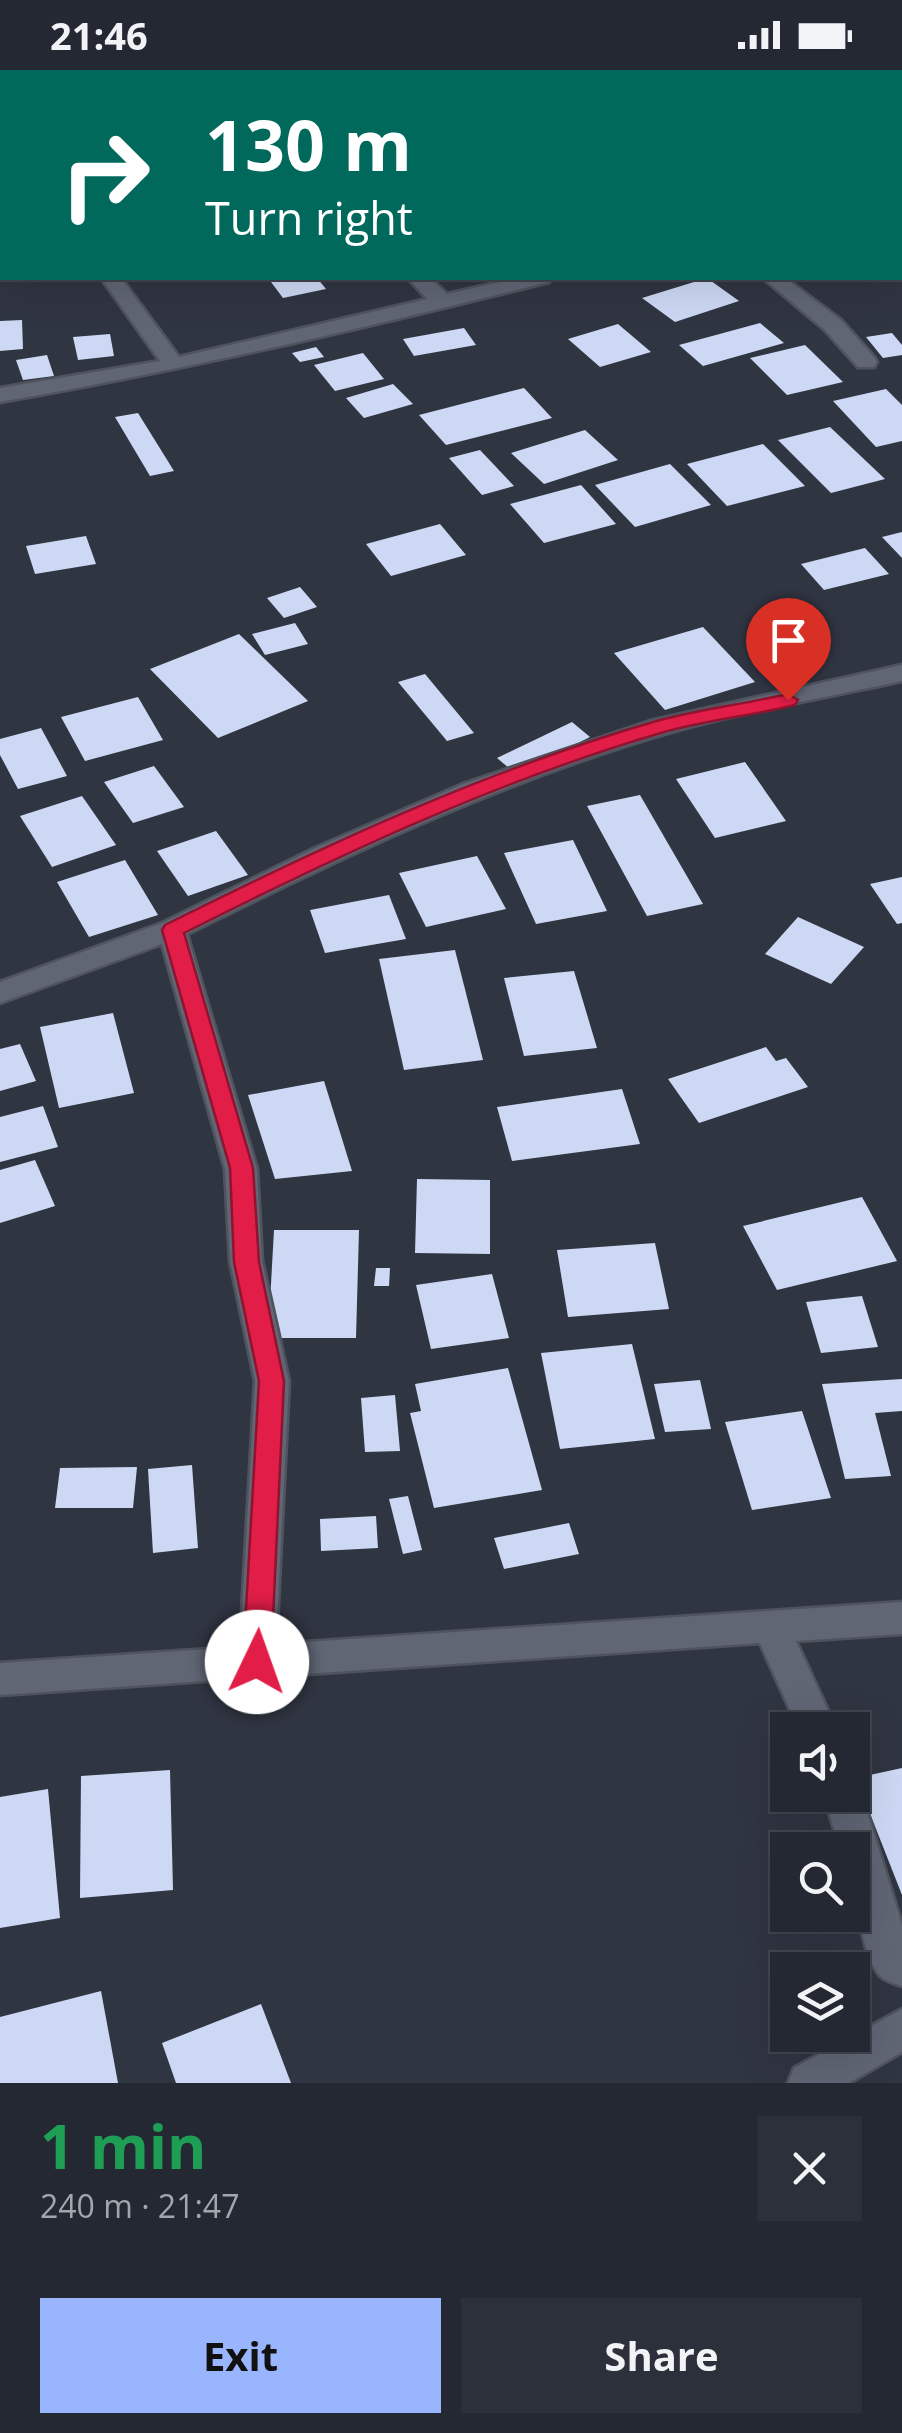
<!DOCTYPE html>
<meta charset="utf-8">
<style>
:root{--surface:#242832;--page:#2c303a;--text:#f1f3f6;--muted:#a3a6ac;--line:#41444d;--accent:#99b5fd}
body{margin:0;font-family:"Open Sans",sans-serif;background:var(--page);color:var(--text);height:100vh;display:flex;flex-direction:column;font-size:38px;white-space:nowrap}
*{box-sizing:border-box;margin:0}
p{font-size:32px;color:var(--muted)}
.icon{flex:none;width:55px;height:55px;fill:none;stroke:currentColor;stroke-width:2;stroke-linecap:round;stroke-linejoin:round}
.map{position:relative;height:2013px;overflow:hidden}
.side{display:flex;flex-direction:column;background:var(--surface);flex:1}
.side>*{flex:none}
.banner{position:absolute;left:0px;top:0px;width:902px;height:210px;box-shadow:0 10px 40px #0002,0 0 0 2px var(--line);background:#00695c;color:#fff;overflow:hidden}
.fabs{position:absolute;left:770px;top:1642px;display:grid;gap:20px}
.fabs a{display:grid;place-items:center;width:100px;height:100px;border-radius:0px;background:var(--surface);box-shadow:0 10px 40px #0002,0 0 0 2px var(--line);font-size:50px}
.pin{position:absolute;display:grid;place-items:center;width:85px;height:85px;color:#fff;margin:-102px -42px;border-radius:50% 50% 50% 0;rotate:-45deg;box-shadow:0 0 10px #0007}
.pin .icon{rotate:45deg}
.me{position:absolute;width:110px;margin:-55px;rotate:3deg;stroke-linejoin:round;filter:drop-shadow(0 0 8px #0008)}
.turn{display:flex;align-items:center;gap:35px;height:210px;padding:0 40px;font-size:45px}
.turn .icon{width:130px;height:130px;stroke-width:2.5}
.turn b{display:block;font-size:70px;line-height:85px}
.round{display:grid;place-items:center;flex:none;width:105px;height:105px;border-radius:0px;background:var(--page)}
.overview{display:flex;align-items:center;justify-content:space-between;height:170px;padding:0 40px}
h1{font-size:60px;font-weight:700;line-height:75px;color:#1e9e55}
.cta{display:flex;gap:20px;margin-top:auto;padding:20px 40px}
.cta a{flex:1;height:115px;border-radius:0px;background:var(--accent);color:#111;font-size:40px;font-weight:700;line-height:115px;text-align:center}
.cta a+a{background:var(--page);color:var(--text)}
.status{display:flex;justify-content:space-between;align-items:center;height:70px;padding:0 50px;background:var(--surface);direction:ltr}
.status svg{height:28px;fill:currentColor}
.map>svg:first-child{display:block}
</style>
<div class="status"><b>21:46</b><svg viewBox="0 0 49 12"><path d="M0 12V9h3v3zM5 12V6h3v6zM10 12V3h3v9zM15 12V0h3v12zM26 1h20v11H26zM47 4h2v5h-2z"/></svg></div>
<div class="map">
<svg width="902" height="2013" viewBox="0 0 902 2013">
<rect width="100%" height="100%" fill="#303542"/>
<g fill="#cdd9f4">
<polygon points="268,208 317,208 326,219 283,228"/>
<polygon points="707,208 739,231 675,252 642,228"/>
<polygon points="22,250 23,279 0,281 0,251"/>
<polygon points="760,253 784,273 703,296 679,275"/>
<polygon points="618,254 651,282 600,297 568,269"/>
<polygon points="464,258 476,275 414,286 403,269"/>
<polygon points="892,263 902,275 902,285 883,288 866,267"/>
<polygon points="110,264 114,286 78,290 73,267"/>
<polygon points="805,275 843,312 787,325 750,288"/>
<polygon points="316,277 324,287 300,292 292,283"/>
<polygon points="363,283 384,309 335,321 314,295"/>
<polygon points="47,285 54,306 23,310 16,290"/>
<polygon points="393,314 413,334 364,348 346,328"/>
<polygon points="524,318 552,348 446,375 419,345"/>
<polygon points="886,319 902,335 902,371 876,377 833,331"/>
<polygon points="138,343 174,401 150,406 115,347"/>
<polygon points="830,357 885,409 831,423 778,370"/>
<polygon points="585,360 618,390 544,414 511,383"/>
<polygon points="763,374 805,416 727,436 687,394"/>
<polygon points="480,380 514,416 482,425 449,388"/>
<polygon points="670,394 711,435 635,457 595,415"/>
<polygon points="581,415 616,454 544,473 510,434"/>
<polygon points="440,454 466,485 391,506 366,474"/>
<polygon points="902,462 902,488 882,467"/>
<polygon points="86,466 96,494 35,504 26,476"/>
<polygon points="865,478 889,504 824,520 801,494"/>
<polygon points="300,517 317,537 284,548 267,528"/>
<polygon points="295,553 308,574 265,585 252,564"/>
<polygon points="703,557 755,612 665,640 614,583"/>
<polygon points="239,564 308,631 218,668 150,599"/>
<polygon points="425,604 474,663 447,671 398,612"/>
<polygon points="138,627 163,670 85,691 61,647"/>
<polygon points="572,652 590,667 516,704 497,688"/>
<polygon points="41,658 67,706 18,719 0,685 0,669"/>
<polygon points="745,692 786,751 715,768 676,709"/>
<polygon points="154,696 184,737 133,753 104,712"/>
<polygon points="640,725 703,834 647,846 587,736"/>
<polygon points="82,726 116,775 52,797 20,746"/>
<polygon points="216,761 248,805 188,826 157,781"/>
<polygon points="573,770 607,841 536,854 504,783"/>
<polygon points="477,786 506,839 426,857 399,803"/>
<polygon points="125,790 158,845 89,867 57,812"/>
<polygon points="902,807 902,853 897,854 870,814"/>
<polygon points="389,825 406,869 325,883 310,840"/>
<polygon points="798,847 864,877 831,914 765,884"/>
<polygon points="455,880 483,990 404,1000 379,889"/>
<polygon points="574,901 597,978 524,986 504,908"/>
<polygon points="113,943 134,1023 59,1038 40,957"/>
<polygon points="20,974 36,1011 0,1021 0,979"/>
<polygon points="766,977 776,991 786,988 808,1017 699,1053 668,1009"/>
<polygon points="324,1011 352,1101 275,1109 248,1025"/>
<polygon points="622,1019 640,1074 512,1091 497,1037"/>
<polygon points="43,1036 58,1077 0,1092 0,1047"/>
<polygon points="35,1090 55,1136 0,1153 0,1100"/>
<polygon points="417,1109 490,1110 490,1184 415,1183"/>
<polygon points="862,1127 897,1191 777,1220 743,1156"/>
<polygon points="274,1160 359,1160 356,1268 268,1268"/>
<polygon points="655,1173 669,1239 568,1247 557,1180"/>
<polygon points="376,1198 390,1198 389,1216 374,1216"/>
<polygon points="492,1204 509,1268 431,1279 416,1215"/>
<polygon points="862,1226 878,1277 821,1283 806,1232"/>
<polygon points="632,1274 655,1369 560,1379 541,1283"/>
<polygon points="508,1298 542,1420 434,1438 410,1343 421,1341 415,1314"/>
<polygon points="902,1309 902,1341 875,1343 891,1406 845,1409 822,1314"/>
<polygon points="700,1310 711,1359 665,1362 654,1314"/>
<polygon points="395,1325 400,1381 365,1382 361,1328"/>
<polygon points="802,1341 831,1428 752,1440 725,1352"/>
<polygon points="192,1395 198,1478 153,1483 148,1399"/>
<polygon points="137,1397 133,1438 55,1438 60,1398"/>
<polygon points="408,1426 422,1480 403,1484 389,1429"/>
<polygon points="376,1446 378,1478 321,1481 320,1449"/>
<polygon points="569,1453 579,1484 504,1499 494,1468"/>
<polygon points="902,1698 902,1825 856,1708"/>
<polygon points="170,1700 173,1820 80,1828 81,1706"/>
<polygon points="48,1719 60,1848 0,1858 0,1727"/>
<polygon points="101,1921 118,2013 0,2013 0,1947"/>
<polygon points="261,1934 291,2013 176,2013 162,1973"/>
</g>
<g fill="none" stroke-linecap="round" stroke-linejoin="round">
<g stroke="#4f535e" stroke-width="5">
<g id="minor">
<polygon points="0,12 2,13 2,24 0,24"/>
<polygon points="902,90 902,102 900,103 900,91"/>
<path d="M101 208H121L179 287 427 229 408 208H430L447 224 518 208H552L549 212C368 257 185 300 0 332V318L160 291Z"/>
<polygon points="763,208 785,208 841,250 874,287 877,292 874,297 858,297 825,260"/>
<path d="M902 595V611C823 628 742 642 664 664 498 713 342 787 187 864L257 1099 262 1191 289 1311 276 1574 902 1532V1564L796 1571 837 1660H799L760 1573 0 1625V1593L240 1577 255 1311 230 1191 225 1099 162 874 0 933V912L162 853 313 779 463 714 650 651Z"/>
<path d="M852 1711 862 1725 902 1855V1916C895 1914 885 1911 880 1906 860 1884 852 1809 852 1780H840L824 1725H852Z"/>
<polygon points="902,1939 902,1982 849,2013 788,2013 794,1998"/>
</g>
</g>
<use href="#minor" fill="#606674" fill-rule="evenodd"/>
</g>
<path fill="#e11d48" stroke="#92132f" stroke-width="2.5" d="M788 624 798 630 795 635C751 646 704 650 661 663 494 712 339 785 184 863L253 1098 259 1192 284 1311 271 1592 267 1600 257 1604 247 1600 243 1592 259 1311 234 1192 230 1098 162 860 165 855C323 776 482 702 653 652 696 640 743 634 788 624Z"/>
</svg>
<div class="fabs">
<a><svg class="icon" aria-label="sound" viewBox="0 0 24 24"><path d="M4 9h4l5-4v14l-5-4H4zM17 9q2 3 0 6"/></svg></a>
<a><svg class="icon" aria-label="search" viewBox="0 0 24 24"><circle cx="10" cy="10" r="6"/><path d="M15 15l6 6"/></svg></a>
<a><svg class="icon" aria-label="layers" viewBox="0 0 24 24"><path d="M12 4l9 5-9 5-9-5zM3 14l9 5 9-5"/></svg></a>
</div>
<div class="pin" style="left:788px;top:630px;background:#d93025"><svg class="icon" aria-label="arrive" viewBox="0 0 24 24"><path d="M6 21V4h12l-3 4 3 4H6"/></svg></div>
<svg class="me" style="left:257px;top:1592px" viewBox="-20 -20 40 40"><circle r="19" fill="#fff"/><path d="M0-13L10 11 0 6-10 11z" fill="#e11d48"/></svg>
<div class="banner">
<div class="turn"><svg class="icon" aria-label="right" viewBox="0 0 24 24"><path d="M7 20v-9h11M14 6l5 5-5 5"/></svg><div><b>130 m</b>Turn right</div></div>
</div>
</div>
<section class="side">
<div class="overview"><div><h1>1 min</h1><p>240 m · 21:47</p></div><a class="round"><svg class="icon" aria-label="close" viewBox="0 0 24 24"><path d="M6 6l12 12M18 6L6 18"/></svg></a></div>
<div class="cta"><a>Exit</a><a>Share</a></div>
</section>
